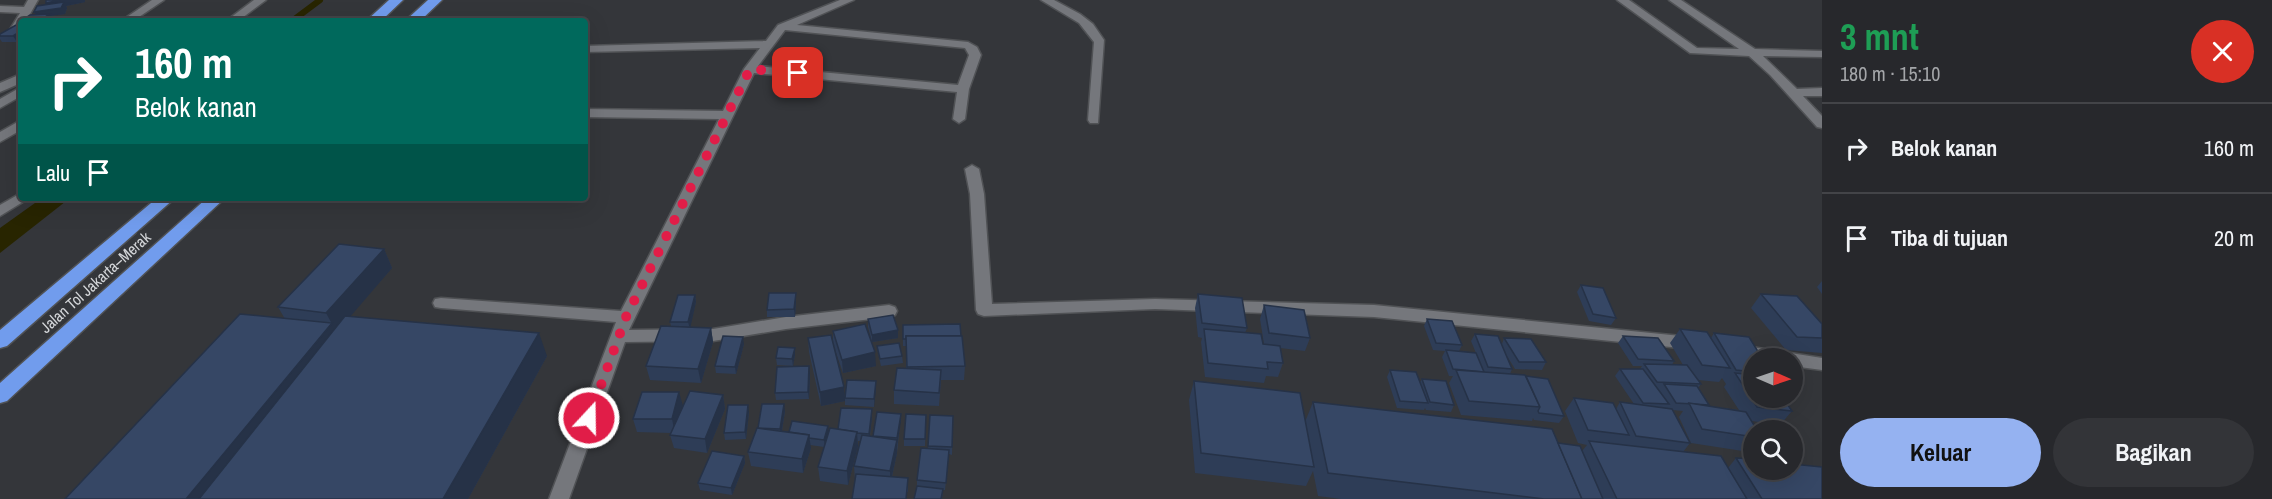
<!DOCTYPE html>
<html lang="id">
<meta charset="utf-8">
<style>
:root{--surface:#27282c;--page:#333438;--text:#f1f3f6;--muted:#a4a6a9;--line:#434448;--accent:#95b2f1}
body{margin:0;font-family:"Archivo Narrow",sans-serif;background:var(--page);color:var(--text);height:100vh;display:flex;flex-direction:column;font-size:22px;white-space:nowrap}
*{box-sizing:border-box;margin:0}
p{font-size:20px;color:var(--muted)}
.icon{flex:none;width:33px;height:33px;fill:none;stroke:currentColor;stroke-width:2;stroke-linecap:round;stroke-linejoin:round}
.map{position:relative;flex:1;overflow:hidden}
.drawer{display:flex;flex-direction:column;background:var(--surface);width:450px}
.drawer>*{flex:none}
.banner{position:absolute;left:18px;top:18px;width:570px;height:183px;border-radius:6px;box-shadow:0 6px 24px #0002,0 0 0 2px var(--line);background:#00695c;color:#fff;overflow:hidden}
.needle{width:39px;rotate:92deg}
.fabs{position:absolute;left:1743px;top:348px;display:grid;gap:12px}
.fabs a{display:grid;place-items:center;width:60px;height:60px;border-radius:50%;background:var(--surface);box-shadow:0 6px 24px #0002,0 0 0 2px var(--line);font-size:30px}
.pin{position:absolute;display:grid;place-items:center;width:51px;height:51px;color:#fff;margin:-26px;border-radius:12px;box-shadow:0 3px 9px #0006}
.me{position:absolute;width:66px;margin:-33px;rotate:21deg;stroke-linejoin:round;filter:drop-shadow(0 0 4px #0008)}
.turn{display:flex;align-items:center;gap:21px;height:126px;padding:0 18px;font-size:27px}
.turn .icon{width:78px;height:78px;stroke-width:2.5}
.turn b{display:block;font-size:42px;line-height:51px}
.then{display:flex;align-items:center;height:57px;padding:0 18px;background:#0003;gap:12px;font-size:22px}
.round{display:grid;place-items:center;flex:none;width:63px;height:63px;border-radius:32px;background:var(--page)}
.headline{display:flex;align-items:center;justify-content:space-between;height:102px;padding:0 18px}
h1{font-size:36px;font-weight:800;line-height:45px;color:#1e9e55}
.button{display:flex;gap:12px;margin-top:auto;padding:12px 18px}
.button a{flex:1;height:69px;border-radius:36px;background:var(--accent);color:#111;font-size:24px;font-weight:800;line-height:69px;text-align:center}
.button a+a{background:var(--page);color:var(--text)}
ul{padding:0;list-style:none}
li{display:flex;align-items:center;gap:18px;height:90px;padding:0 18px;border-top:2px solid var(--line)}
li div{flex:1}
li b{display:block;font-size:22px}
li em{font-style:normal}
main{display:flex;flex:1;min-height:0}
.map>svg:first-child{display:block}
</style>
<main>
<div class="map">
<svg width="1822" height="499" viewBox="0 0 1822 499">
<rect width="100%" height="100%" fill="#34363a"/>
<polygon fill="#282500" points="42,198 70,198 0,253 0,228"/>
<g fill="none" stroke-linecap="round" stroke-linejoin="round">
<polyline stroke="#282500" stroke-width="6" points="292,21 320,0"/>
<g stroke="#505255" stroke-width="3">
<g id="minor">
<polygon points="28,0 38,0 26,21 21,21 19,33 11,33 9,31 20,13 0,12 0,6 24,7"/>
<polygon points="152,0 164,0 133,21 121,21"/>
<polygon points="254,0 266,0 238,21 226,21"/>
<path d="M840 0H854L797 25 968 42 977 47 981 55 969 89 965 119 959 123 953 119 957 92 754 73 629 330 713 329 786 317 889 305 895 307 897 311 895 315 889 317 786 329 713 341 625 342 569 499H549L616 322 441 308 435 307 433 303 435 299 441 298 621 311 719 119 585 117V109L723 111 744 69 760 48 585 52V46L766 41 778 25ZM785 30 965 48 969 55 958 85 758 66Z"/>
<polygon points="1041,0 1054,0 1080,14 1093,24 1104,40 1098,123 1090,123 1088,120 1094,42 1079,23"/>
<polygon points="1617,0 1629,0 1697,48 1739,49 1669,0 1681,0 1755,49 1822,51 1822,57 1763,56 1797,89 1822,88 1822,96 1803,96 1822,116 1822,128 1817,127 1770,75 1749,56 1690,53"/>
<polygon points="21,74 21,83 0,92 0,83"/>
<polygon points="21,87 21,96 0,108 0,99"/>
<polygon points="21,120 21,130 0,142 0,132"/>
<polygon points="972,165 979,169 984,194 992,304 1155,299 1374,305 1691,337 1697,339 1699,343 1697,347 1691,349 1374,317 1155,309 984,316 978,314 976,310 970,194 965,169"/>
<polygon points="21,193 21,198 27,198 26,200 0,216 0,205"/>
<polygon points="1739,345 1822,358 1822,370 1792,366 1792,358 1754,359 1733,355 1731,351 1733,347"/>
</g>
</g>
<g stroke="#505255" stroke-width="3">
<g id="highway">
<polygon points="389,0 403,0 381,21 366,21"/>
<polygon points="428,0 442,0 420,21 405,21"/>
<polygon points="157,198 175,198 7,346 0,348 0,330"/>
<polygon points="207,198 225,198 7,401 0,403 0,383"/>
</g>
</g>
<use href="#minor" fill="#75777c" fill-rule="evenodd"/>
<use href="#highway" fill="#719ced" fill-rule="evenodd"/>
</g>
<g fill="#2e3d57" fill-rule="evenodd">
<polygon points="46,0 85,0 85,2 66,6 67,8 65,14 50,16 53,20 52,21 21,21 21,40 17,42 2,42 0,39 0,34 16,25 19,25 18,23 30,15 36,14 34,12 37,6 47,5 46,3"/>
<polygon points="384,249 392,268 350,316 547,356 468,499 65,499 285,319 278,307"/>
<polygon points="1822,281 1822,294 1817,287"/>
<polygon points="1581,285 1616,318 1611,325 1589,321 1577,292"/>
<polygon points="796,293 796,300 795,317 767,317 767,310"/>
<polygon points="1198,294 1247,328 1245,333 1264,344 1260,319 1264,305 1310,338 1305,351 1280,348 1283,363 1278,377 1266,376 1264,383 1205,377 1201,342 1202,338 1198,337 1195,308"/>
<polygon points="1761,294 1822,324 1822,353 1786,350 1751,308"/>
<polygon points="695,295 696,302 690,327 711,328 713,342 701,383 650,380 646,366 671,326 670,322"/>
<polygon points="868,319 898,330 898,338 872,342 868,327"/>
<polygon points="1427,319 1462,345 1459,351 1476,353 1471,341 1475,334 1502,344 1504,338 1546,362 1542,370 1515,369 1507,356 1512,369 1510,374 1564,416 1559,423 1534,420 1533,418 1532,421 1461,415 1449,383 1453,376 1449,376 1442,357 1445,351 1433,350 1424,326"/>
<polygon points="903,325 961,336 965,366 964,380 941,380 939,406 894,404 894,390 906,368 906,346 903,346"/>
<path d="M1680 329 1711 338 1714 333 1754 358V398L1792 411 1780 425 1752 421 1754 430V446L1749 452 1691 443 1679 417 1683 411 1672 410 1690 443 1683 452 1728 468 1736 458 1822 499H1341L1318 496 1313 471 1306 486 1195 473 1189 400 1194 381 1305 422 1313 402 1558 443 1582 451 1587 445 1578 443 1565 411 1574 398 1616 409 1620 402 1634 404 1615 376 1620 369H1640L1642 366H1633L1618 343 1623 336 1674 361 1672 365H1683L1670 343ZM1722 378 1726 384 1724 387 1739 410 1708 406 1709 405 1698 388 1701 384 1698 380 1719 382Z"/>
<polygon points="833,331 876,366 843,373 834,347 845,397 876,381 874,407 845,405 845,401 821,406 809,352 808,338 833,344"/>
<polygon points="744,344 736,374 716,373 715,366"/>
<polygon points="877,346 902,356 903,363 881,366 878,353"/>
<polygon points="795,348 795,355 793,366 777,365 776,358"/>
<polygon points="1390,370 1420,382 1422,379 1454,405 1451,412 1426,410 1425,408 1424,410 1397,408 1387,377"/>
<polygon points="810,373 809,399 776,400 775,393"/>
<polygon points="723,395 725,409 707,453 674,448 670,435 671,433 637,432 633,419 683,406 681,410"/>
<polygon points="785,411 782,431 789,432 829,432 838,429 872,416 870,436 873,437 901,414 897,453 892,477 908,478 908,492 855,480 854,466 861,441 858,441 858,446 848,485 820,481 818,467 824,447 810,445 811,448 803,473 751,466 748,452 758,428"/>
<polygon points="749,412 746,439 725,440 724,433"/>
<polygon points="926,415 925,446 904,446 904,439"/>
<polygon points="930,415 953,416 952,455 949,454 945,490 943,490 942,499 914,499 917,486 917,480 928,449"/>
<polygon points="744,456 745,463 732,495 700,490 698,483"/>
</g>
<g fill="#263247">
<polygon points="60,0 85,0 85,2 66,6 67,8 65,14 50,16 53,20 52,21 40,21 34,12 49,9 46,3"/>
<polygon points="21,31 21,40 17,42 13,36"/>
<polygon points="384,249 392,268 337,332 223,499 186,499 332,324 326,313"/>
<polygon points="796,293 796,300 795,317 794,309"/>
<polygon points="695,295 696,302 690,329 688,322"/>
<polygon points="711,328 713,342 701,383 698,369"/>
<polygon points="898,330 898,338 872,342 872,335"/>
<polygon points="539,333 547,356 468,499 443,499"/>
<polygon points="743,337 744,344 736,374 735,367"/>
<polygon points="795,348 795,355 793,366 792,359"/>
<polygon points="875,352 876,366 843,373 842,360"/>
<polygon points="809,366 810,373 809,399 808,392"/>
<polygon points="876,381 876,389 874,407 874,399"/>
<polygon points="844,387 845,401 821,406 820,392"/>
<polygon points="679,392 683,406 675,433 672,419"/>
<polygon points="723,395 725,409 707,453 705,439"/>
<polygon points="784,404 785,411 781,436 780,429"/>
<polygon points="748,405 749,412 746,439 745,432"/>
<polygon points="872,409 872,416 869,441 869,434"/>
<polygon points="901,414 901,421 897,446 897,438"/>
<polygon points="828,426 829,433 825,447 824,440"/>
<polygon points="857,432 858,446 848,485 847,471"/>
<polygon points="809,435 811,448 803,473 802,459"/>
<polygon points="897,440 897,453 890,485 890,471"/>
<polygon points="744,456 745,463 732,495 731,488"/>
</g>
<g fill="#364765" stroke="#263247" stroke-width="1.5">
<polygon points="46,0 60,0 46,3"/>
<polygon points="64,2 61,8 34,12 37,6"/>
<polygon points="49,14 40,21 21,21 21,23 18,23 30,15"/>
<polygon points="16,25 21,25 21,31 13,36 0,36 0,34"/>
<polygon points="339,244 384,249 326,313 278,307"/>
<polygon points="1581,285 1603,288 1616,318 1593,314"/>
<polygon points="769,293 796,293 794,309 767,310"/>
<polygon points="1198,294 1242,298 1247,328 1202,323"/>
<polygon points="1761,294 1797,296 1822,324 1822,338 1797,337"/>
<polygon points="678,295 695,295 688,322 670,322"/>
<polygon points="1264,305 1304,310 1310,338 1269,333"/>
<polygon points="240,314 332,323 186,499 65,499"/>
<polygon points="893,315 898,330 872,335 868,319"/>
<polygon points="345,316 539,333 443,499 199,499"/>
<polygon points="1427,319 1452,321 1462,345 1436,343"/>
<polygon points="865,324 875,352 842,360 833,331"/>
<polygon points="960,324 961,336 906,336 906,339 903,339 903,325"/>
<polygon points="661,326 711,328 698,369 646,366"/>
<polygon points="1204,329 1261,334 1263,344 1280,346 1283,363 1267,362 1268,369 1208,363"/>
<polygon points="1680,329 1707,332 1730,368 1702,365"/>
<polygon points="1714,333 1749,337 1762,358 1754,358 1754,372 1736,370"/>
<polygon points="1475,334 1498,336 1512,369 1488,367"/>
<polygon points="831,335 844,387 820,392 808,338"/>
<polygon points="723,336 743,337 735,367 715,366"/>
<polygon points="906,336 962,336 965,366 907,367"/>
<polygon points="1623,336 1658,338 1674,361 1638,359"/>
<polygon points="1504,338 1531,339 1546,362 1519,362"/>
<polygon points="899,343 902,356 880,359 877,346"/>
<polygon points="778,347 795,348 792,359 776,358"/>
<polygon points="1446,350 1476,353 1484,372 1453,369"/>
<polygon points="1644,364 1687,365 1701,384 1657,382"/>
<polygon points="809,366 808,392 775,393 777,367"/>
<polygon points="897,368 941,370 939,393 894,390"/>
<polygon points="1620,369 1643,369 1669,404 1643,403"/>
<polygon points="1390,370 1416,372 1428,403 1400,401"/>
<polygon points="1456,370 1525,375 1540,407 1469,401"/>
<polygon points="1735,373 1754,375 1754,398 1783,398 1792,411 1757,407"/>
<polygon points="1526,376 1548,379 1564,416 1539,413 1538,411 1540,407"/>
<polygon points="1422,379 1446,381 1454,405 1430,402"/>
<polygon points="847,380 876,381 874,399 845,398"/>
<polygon points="1194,381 1300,393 1314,467 1201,453"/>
<polygon points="1664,384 1697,386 1709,405 1676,403"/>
<polygon points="690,391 723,395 705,439 670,435"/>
<polygon points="642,392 679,392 672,419 633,419"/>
<polygon points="1574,398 1613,403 1629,435 1588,430"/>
<polygon points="1313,402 1552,429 1582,499 1544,499 1328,473"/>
<polygon points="1620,402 1672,409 1690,443 1636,436"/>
<polygon points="1689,403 1746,412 1757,430 1754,430 1754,437 1702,429"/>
<polygon points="762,404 784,404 780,429 758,428"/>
<polygon points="728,405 748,405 745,432 724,433"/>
<polygon points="841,408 872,409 869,434 857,433 857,432 838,429"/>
<polygon points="877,412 901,414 897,438 873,436"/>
<polygon points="906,414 926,415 925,439 904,439"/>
<polygon points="930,415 953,416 952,447 928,446"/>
<polygon points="792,421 828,426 824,440 809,438 809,435 789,432"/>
<polygon points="757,428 809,435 802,459 748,452"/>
<polygon points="830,428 857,432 847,471 818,467"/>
<polygon points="862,435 897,440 890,471 854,466"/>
<polygon points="1589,441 1721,456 1747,499 1617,499"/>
<polygon points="1558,443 1580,446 1603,499 1582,499"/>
<polygon points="921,448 949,450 946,483 917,480"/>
<polygon points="712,451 744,456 731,488 698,483"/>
<polygon points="1736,458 1754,459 1754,470 1792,470 1792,464 1822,467 1822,499 1762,499"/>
<polygon points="856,474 908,478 906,499 852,499"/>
<polygon points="917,486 943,489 941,499 914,499"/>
</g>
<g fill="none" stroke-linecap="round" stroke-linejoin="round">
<polyline stroke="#e11d48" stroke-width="10" stroke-dasharray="0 18" points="589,418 626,317 750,69 798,73"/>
</g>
<g text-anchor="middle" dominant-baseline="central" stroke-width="6" stroke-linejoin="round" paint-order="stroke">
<g font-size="16" fill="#d4d6d9" stroke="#34363a">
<text transform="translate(95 282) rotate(-42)">Jalan Tol Jakarta–Merak</text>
</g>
</g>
</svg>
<div class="fabs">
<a><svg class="needle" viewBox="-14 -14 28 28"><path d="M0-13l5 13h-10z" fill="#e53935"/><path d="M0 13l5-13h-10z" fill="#a4a6a9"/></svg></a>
<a><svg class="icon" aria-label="search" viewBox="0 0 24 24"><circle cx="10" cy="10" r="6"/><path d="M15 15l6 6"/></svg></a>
</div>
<div class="pin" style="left:798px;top:73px;background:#d93025"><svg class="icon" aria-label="arrive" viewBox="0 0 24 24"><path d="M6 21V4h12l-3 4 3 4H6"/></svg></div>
<svg class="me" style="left:589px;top:418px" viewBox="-20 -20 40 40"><circle r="17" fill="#e11d48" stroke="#fff" stroke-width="3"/><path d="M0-11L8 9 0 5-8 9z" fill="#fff"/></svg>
<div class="banner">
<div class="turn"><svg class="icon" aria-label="right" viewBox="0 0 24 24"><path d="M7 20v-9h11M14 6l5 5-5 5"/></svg><div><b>160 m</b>Belok kanan</div></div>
<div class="then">Lalu<svg class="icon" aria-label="arrive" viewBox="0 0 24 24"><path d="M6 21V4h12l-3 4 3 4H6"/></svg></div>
</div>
</div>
<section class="drawer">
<div class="headline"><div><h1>3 mnt</h1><p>180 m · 15:10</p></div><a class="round" style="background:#d93025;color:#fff"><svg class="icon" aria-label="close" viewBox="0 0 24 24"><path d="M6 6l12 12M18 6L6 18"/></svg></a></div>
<ul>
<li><svg class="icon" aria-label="right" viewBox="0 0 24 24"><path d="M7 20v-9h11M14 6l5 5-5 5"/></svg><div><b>Belok kanan</b></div><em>160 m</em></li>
<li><svg class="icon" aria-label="arrive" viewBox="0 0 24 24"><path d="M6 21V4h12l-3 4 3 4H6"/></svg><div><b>Tiba di tujuan</b></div><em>20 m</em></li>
</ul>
<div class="button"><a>Keluar</a><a>Bagikan</a></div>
</section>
</main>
